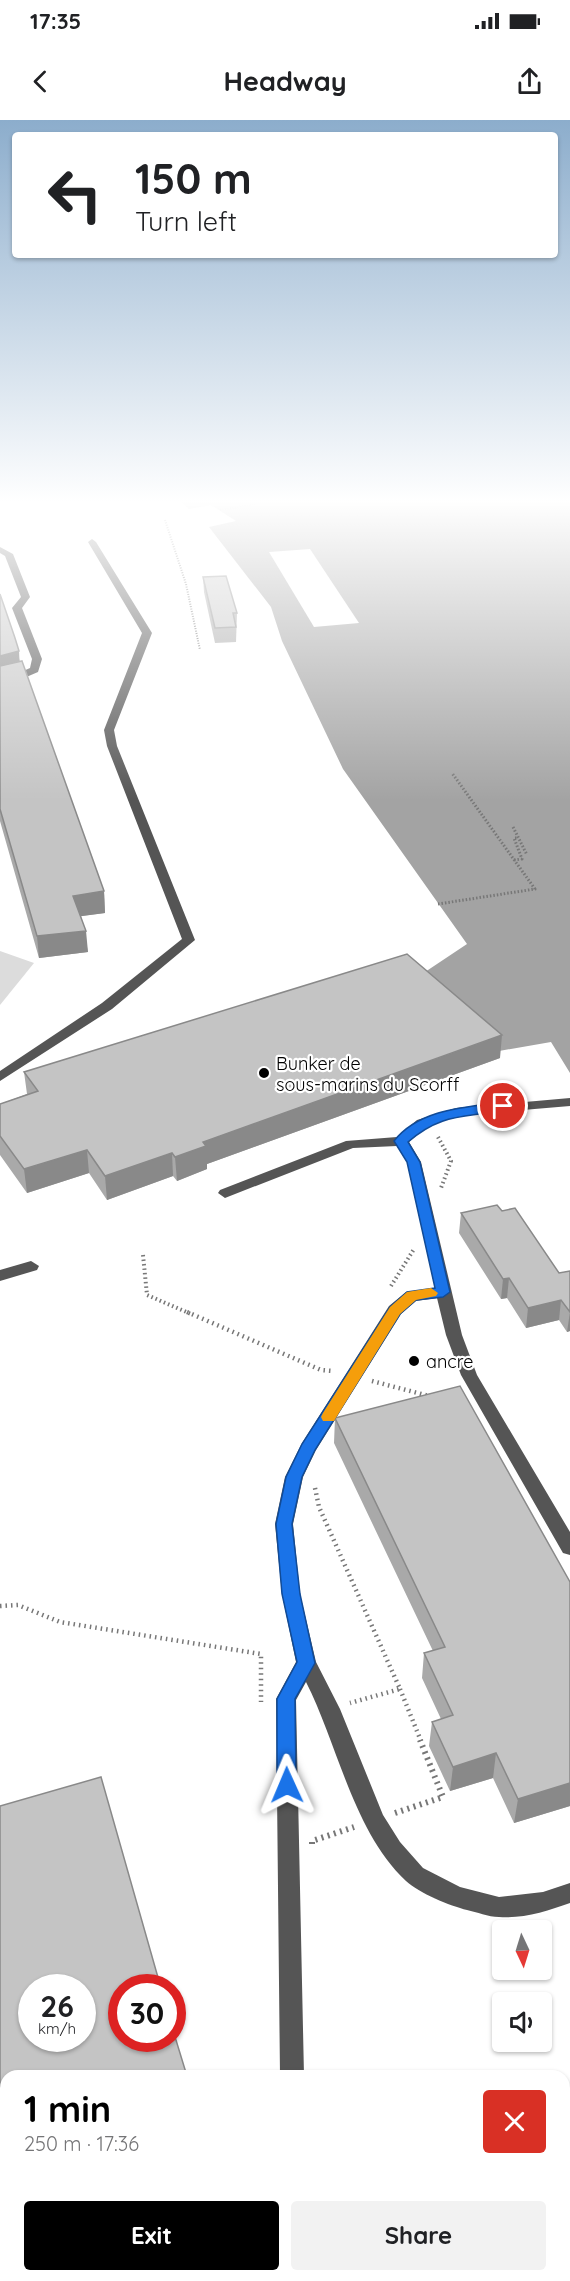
<!DOCTYPE html>
<meta charset="utf-8">
<style>
:root{--surface:#fff;--page:#f2f2f2;--text:#202124;--muted:#757577;--accent:#000}
body{margin:0;font-family:Quicksand,sans-serif;background:var(--page);color:var(--text);height:100vh;display:flex;flex-direction:column;font-size:22px;white-space:nowrap}
*{box-sizing:border-box;margin:0}
p{font-size:20px;color:var(--muted)}
.icon{flex:none;width:33px;height:33px;fill:none;stroke:currentColor;stroke-width:2;stroke-linecap:round;stroke-linejoin:round}
.map{position:relative;flex:1;overflow:hidden}
.sheet{position:absolute;left:0px;top:1950px;width:570px;height:212px;display:flex;flex-direction:column;background:var(--surface);border-radius:18px 18px 0 0;box-shadow:0 2px 4px #0004}
.sheet>*{flex:none}
.banner{position:absolute;left:12px;top:12px;width:546px;height:126px;border-radius:6px;box-shadow:0 2px 4px #0004;background:#fff;color:var(--text);overflow:hidden}
.needle{width:39px;rotate:176deg}
.controls{position:absolute;left:492px;top:1800px;display:grid;gap:12px}
.controls a{display:grid;place-items:center;width:60px;height:60px;border-radius:6px;background:var(--surface);box-shadow:0 2px 4px #0004;font-size:30px}
.speed{position:absolute;left:18px;top:1854px;display:flex;gap:12px;font-size:30px;font-weight:700;text-align:center}
.speed>*{display:grid;place-content:center;width:78px;height:78px;border-radius:50%;background:var(--surface);box-shadow:0 2px 4px #0004;line-height:1}
.speed small{font-size:15px;font-weight:400}
.speed .limit{border:9px solid #d22;background:#fff;color:#111}
.pin{position:absolute;display:grid;place-items:center;width:51px;height:51px;color:#fff;margin:-26px;border:3px solid #fff;border-radius:50%;box-shadow:0 2px 6px #0007}
.me{position:absolute;width:66px;margin:-33px;rotate:359deg;stroke-linejoin:round;filter:drop-shadow(0 0 4px #0008)}
.turn{display:flex;align-items:center;gap:21px;height:126px;padding:0 24px;font-size:27px}
.turn .icon{width:78px;height:78px;stroke-width:2.5}
.turn b{display:block;font-size:42px;line-height:51px}
.round{display:grid;place-items:center;flex:none;width:63px;height:63px;border-radius:6px;background:var(--page)}
.head{display:flex;align-items:center;justify-content:space-between;height:102px;padding:0 24px}
h1{font-size:36px;font-weight:700;line-height:45px;color:var(--accent)}
.action{display:flex;gap:12px;margin-top:auto;padding:12px 24px}
.action a{flex:1;height:69px;border-radius:6px;background:var(--accent);color:#fff;font-size:24px;font-weight:700;line-height:69px;text-align:center}
.action a+a{background:var(--page);color:var(--text)}
.status{display:flex;justify-content:space-between;align-items:center;height:42px;padding:0 30px;background:var(--surface);direction:ltr}
.status svg{height:16px;fill:currentColor}
header{display:flex;justify-content:space-between;align-items:center;height:78px;padding:0 24px;background:var(--surface);font-size:27px;font-weight:700}
.map>svg:first-child{display:block}
</style>
<div class="status"><b>17:35</b><svg viewBox="0 0 49 12"><path d="M0 12V9h3v3zM5 12V6h3v6zM10 12V3h3v9zM15 12V0h3v12zM26 1h20v11H26zM47 4h2v5h-2z"/></svg></div>
<header><svg class="icon" aria-label="back" viewBox="0 0 24 24"><path d="M15 5l-7 7 7 7"/></svg>Headway<svg class="icon" aria-label="share" viewBox="0 0 24 24"><path d="M12 15V3M7 8l5-5 5 5M5 13v7h14v-7"/></svg></header>
<div class="map">
<svg width="570" height="2161" viewBox="0 0 570 2161">
<rect width="100%" height="100%" fill="#fff"/>
<polygon fill="#dcdcdc" points="0,831 34,843 0,885"/>
<polygon fill="#a3a3a3" points="176,378 570,378 570,953 551,922 499,931 416,858 467,824 343,649 282,521 271,487 209,407 236,401 211,385 189,389"/>
<polygon fill="#fff" points="310,429 359,503 314,507 269,432"/>
<g fill="none" stroke-linecap="round" stroke-linejoin="round">
<g stroke="#777" stroke-width="2" stroke-dasharray="1 1.5" stroke-linecap="butt">
<polyline points="220,390 260,383 257,378"/>
<polyline points="165,400 186,464 200,530"/>
</g>
<g stroke="#777" stroke-width="3" stroke-dasharray="1.5 2" stroke-linecap="butt">
<polyline points="513,707 527,735"/>
<polyline points="514,740 522,739 514,718 518,718"/>
<polyline points="438,784 535,769 452,653"/>
</g>
<g stroke="#777" stroke-width="4" stroke-dasharray="1.5 3" stroke-linecap="butt">
<polyline points="438,1017 451,1041 441,1068"/>
<polyline points="143,1135 147,1175 191,1194"/>
<polyline points="391,1166 414,1129"/>
</g>
<g stroke="#777" stroke-width="4.5" stroke-dasharray="1.5 4" stroke-linecap="butt">
<polyline points="187,1192 321,1250 333,1251"/>
<polyline points="372,1261 429,1276"/>
<polyline points="315,1368 319,1387 400,1569 350,1583"/>
<polyline points="0,1486 18,1485 60,1502 261,1534 261,1582"/>
<polyline points="400,1569 421,1621"/>
</g>
<g stroke="#777" stroke-width="6" stroke-dasharray="2 4.5" stroke-linecap="butt">
<polyline points="395,1693 443,1677 420,1620"/>
<polyline points="312,1724 312,1721 354,1707"/>
<polyline points="352,2156 354,2161"/>
</g>
<g fill="#555" fill-rule="evenodd">
<polygon points="92,419 96,422 152,513 114,610 117,626 195,820 112,889 0,961 0,951 102,883 182,819 107,626 104,610 142,513 88,422"/>
<polygon points="0,427 13,434 30,477 22,488 42,539 38,552 17,561 0,563 0,557 12,556 30,548 32,539 12,488 21,477 5,436 0,433"/>
<path d="M570 978V986L462 995 427 1006 409 1022 421 1042 462 1215 477 1255 570 1412V1435L563 1433 461 1255 446 1215 437 1178 416 1181 401 1194 316 1330 303 1357 293 1404 300 1474 316 1542 340 1589 383 1695 400 1722 423 1748 460 1767 499 1777 543 1772 570 1763V1783C548 1791 522 1799 499 1797 488 1797 477 1792 467 1790 450 1786 419 1773 406 1761 353 1711 338 1625 306 1562L296 1580 304 1956H280L276 1579 296 1542 282 1474 275 1404 285 1357 302 1323 389 1186 406 1172 435 1168 407 1042 397 1026 353 1028 230 1076 225 1078 218 1073 220 1070 346 1021 397 1017 417 1000 456 988Z"/>
<polygon points="31,1141 39,1146 37,1150 0,1161 0,1150"/>
<polygon points="300,2156 326,2156 328,2161 302,2161"/>
</g>
</g>
<g fill="#a9a9a9">
<polygon points="203,457 237,493 236,522 215,523 204,472"/>
<polygon points="0,474 20,542 104,771 105,793 81,796 88,832 39,838 0,701"/>
<polygon points="500,938 207,1044 207,1049 177,1061 173,1056 107,1080 89,1053 27,1073 0,1035 0,984 27,974 24,952"/>
<polygon points="502,1091 559,1153 570,1151 570,1211 567,1212 559,1200 526,1208 507,1178 501,1179 459,1113 461,1093"/>
<polygon points="335,1298 570,1462 570,1686 514,1703 493,1658 450,1671 429,1626 432,1602 441,1599 422,1558 424,1533 433,1531 334,1323"/>
</g>
<g fill="#898989">
<polygon points="19,531 20,550 0,555 0,536"/>
<polygon points="104,771 105,793 75,797 73,776"/>
<polygon points="86,811 88,832 39,838 37,816"/>
<polygon points="502,915 500,938 207,1044 207,1049 177,1061 175,1037 203,1022"/>
<polygon points="87,1030 89,1053 27,1073 24,1049"/>
<polygon points="172,1033 173,1056 107,1080 105,1056"/>
<polygon points="509,1158 507,1178 501,1179 503,1159"/>
<polygon points="561,1180 559,1200 526,1208 528,1188"/>
<polygon points="570,1192 570,1211 567,1212"/>
<polygon points="496,1633 493,1658 450,1671 453,1647"/>
<polygon points="570,1663 570,1686 514,1703 518,1679"/>
<polygon points="570,2106 570,2117 564,2119 564,2108"/>
</g>
<g fill="#c4c4c4" stroke="#898989" stroke-width="1.5" fill-rule="evenodd">
<polygon points="226,456 237,493 233,493 236,507 215,508 203,457"/>
<polygon points="0,474 15,518 19,531 0,536"/>
<polygon points="22,541 104,771 73,776 86,811 37,816 0,689 0,546"/>
<polygon points="407,834 502,915 203,1022 206,1026 175,1037 172,1033 105,1056 87,1030 24,1049 0,1016 0,984 38,971 24,952"/>
<polygon points="497,1085 502,1091 515,1088 559,1153 570,1151 570,1192 561,1180 528,1188 509,1158 503,1159 461,1093"/>
<polygon points="460,1266 570,1462 570,1663 518,1679 496,1633 453,1647 432,1602 453,1595 424,1533 445,1527 335,1298"/>
<path d="M101 1657 161 1868H122V1918H172V1907L187 1956H6V2156H243L245 2161H0V1686ZM32 1868H82V1918H32Z"/>
<polygon points="564,2080 570,2094 570,2106 564,2108"/>
</g>
<linearGradient id="sky" x2="0" y2="1"><stop stop-color="#8cadcc"/><stop offset="0.56" stop-color="#fff"/><stop offset="1" stop-color="#fff" stop-opacity="0"/></linearGradient>
<rect width="570" height="681" fill="url(#sky)"/>
<path fill="#1a73e8" stroke="#114b97" stroke-width="1.5" d="M503 982 510 986 508 989C466 999 444 991 408 1022L420 1042 450 1172 443 1177 416 1180 400 1194 315 1330 302 1357 292 1404 300 1474 315 1543 295 1579 296 1665 294 1671 287 1673 280 1671 277 1665V1579L297 1542 282 1474 276 1404 286 1357 302 1324 390 1187 407 1172 435 1168 407 1042 394 1021C419 989 466 987 503 982Z"/>
<polygon fill="#f59e0b" points="431,1168 438,1173 436,1176 416,1180 400,1194 334,1301 323,1301 321,1297 323,1293 390,1187 407,1172"/>
<g fill="#000" stroke="#fff" stroke-width="2">
<circle cx="264" cy="953" r="6"/>
<circle cx="414" cy="1241" r="6"/>
</g>
<g text-anchor="middle" dominant-baseline="central" stroke-width="4.5" stroke-linejoin="round" paint-order="stroke">
<g font-size="18" fill="#000" stroke="#fff" text-anchor="start">
<text x="276" y="943">Bunker de<tspan x="276" dy="21">sous-marins du Scorff</tspan></text>
<text x="426" y="1241">ancre</text>
</g>
</g>
</svg>
<div class="controls">
<a><svg class="needle" viewBox="-14 -14 28 28"><path d="M0-13l5 13h-10z" fill="#e53935"/><path d="M0 13l5-13h-10z" fill="#757577"/></svg></a>
<a><svg class="icon" aria-label="sound" viewBox="0 0 24 24"><path d="M4 9h4l5-4v14l-5-4H4zM17 9q2 3 0 6"/></svg></a>
</div>
<div class="speed"><div>26<small>km/h</small></div><div class="limit">30</div></div>
<div class="pin" style="left:503px;top:986px;background:#d93025"><svg class="icon" aria-label="arrive" viewBox="0 0 24 24"><path d="M6 21V4h12l-3 4 3 4H6"/></svg></div>
<svg class="me" style="left:287px;top:1665px" viewBox="-20 -20 40 40"><path d="M0-17L14 15 0 8-14 15z" fill="#1a73e8" stroke="#fff" stroke-width="4"/></svg>
<div class="banner">
<div class="turn"><svg class="icon" aria-label="left" viewBox="0 0 24 24"><path d="M17 20v-9H6M10 6l-5 5 5 5"/></svg><div><b>150 m</b>Turn left</div></div>
</div>
<section class="sheet">
<div class="head"><div><h1>1 min</h1><p>250 m · 17:36</p></div><a class="round" style="background:#d93025;color:#fff"><svg class="icon" aria-label="close" viewBox="0 0 24 24"><path d="M6 6l12 12M18 6L6 18"/></svg></a></div>
<div class="action"><a>Exit</a><a>Share</a></div>
</section>
</div>
